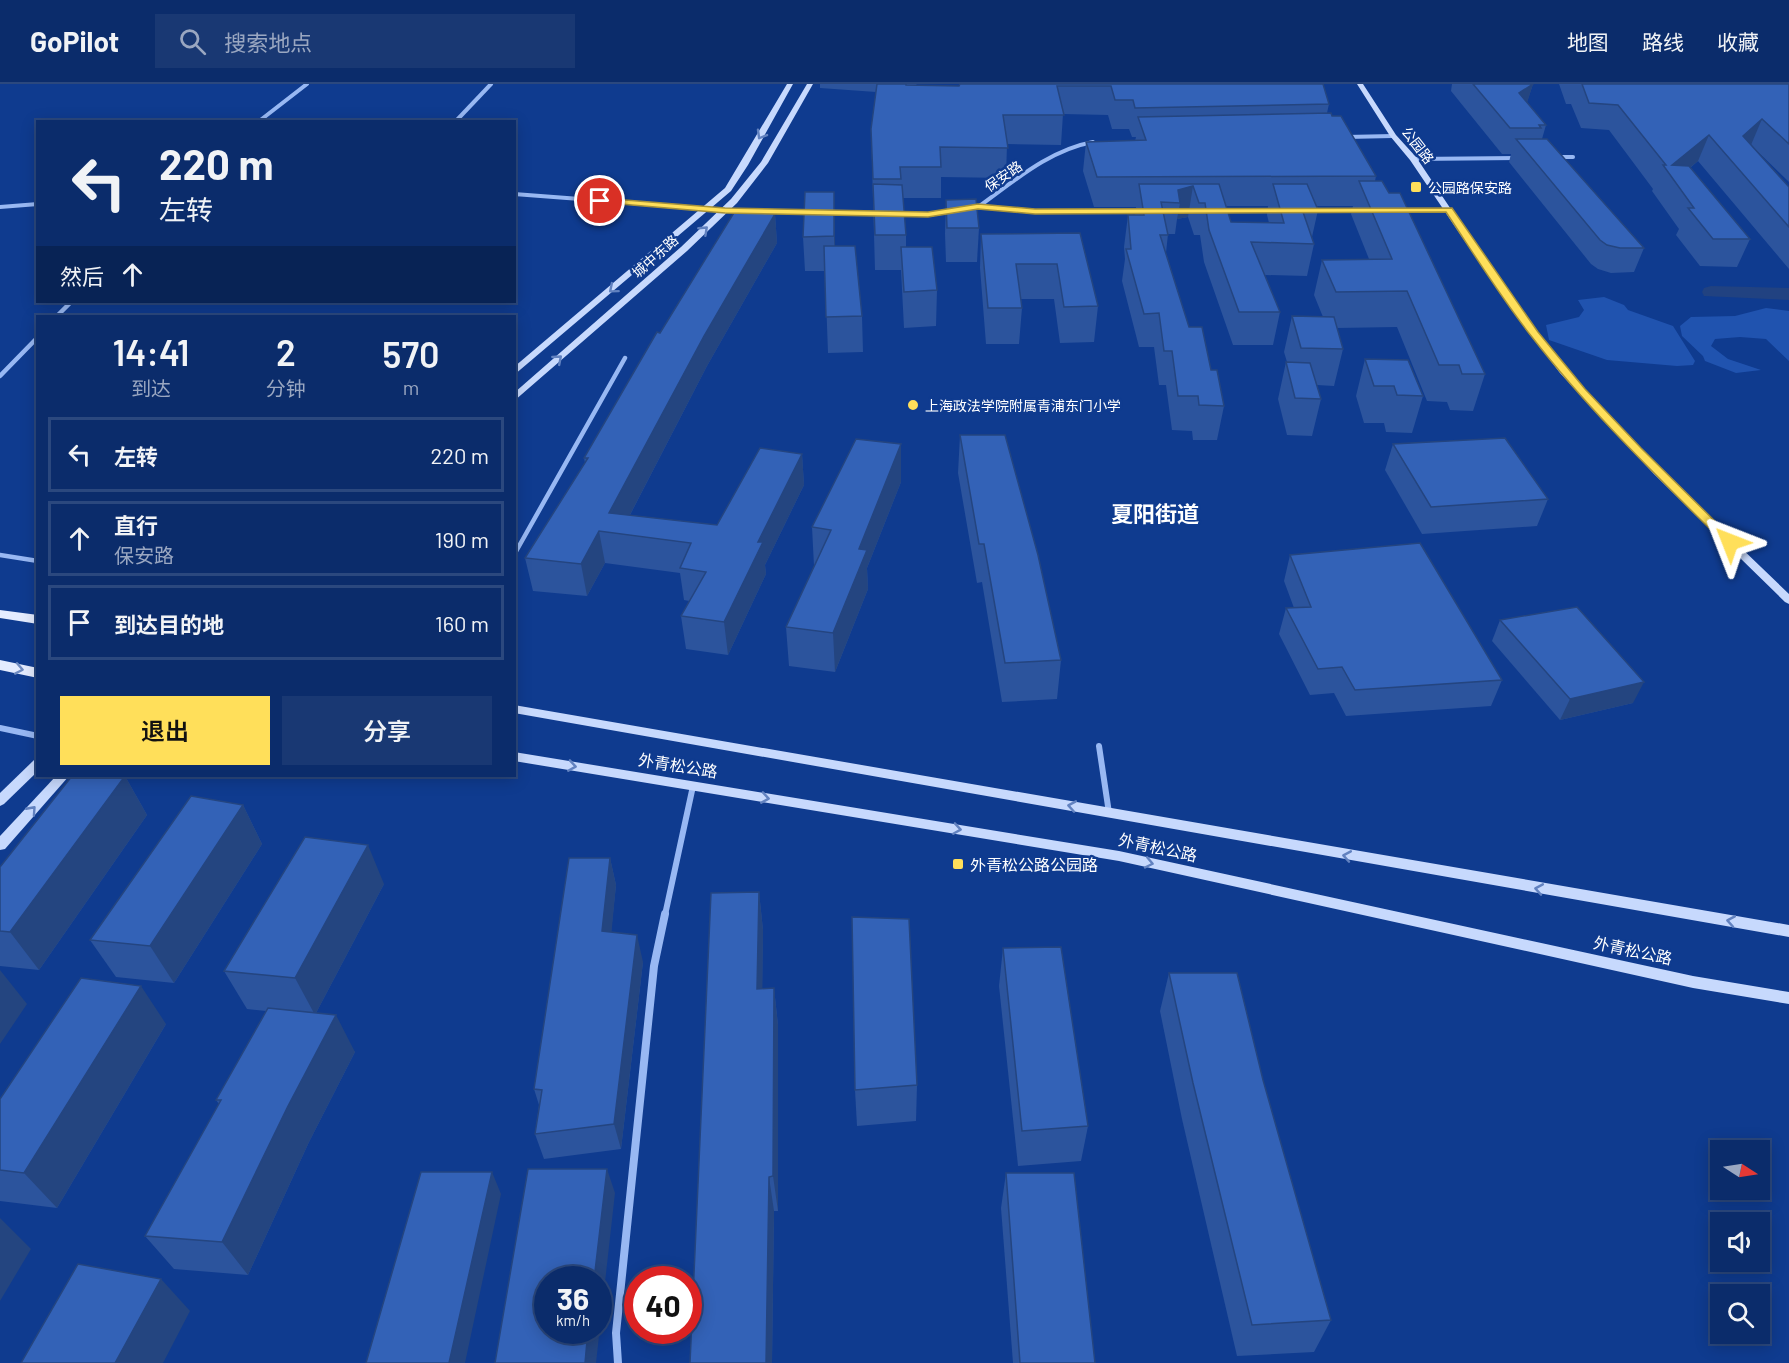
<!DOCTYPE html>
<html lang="zh">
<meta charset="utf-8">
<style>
:root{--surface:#0b2c6b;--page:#193873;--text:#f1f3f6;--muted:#9aa7c1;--line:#2b487e;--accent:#ffdf5a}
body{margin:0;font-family:Barlow,"Noto Sans SC",sans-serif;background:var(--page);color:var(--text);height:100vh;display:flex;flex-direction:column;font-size:22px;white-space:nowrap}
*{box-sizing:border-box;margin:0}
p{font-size:20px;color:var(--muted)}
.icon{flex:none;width:33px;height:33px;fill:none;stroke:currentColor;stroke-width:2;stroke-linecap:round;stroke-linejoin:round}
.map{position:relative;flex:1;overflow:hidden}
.panel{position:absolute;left:36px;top:231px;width:480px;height:462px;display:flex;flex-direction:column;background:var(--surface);border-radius:0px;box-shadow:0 3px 15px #0003,0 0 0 2px var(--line)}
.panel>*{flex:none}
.top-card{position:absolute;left:36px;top:36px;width:480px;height:183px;border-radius:0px;box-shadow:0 3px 15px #0003,0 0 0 2px var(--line);background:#0b2c6b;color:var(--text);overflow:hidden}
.needle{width:39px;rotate:102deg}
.buttons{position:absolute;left:1710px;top:1056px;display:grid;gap:12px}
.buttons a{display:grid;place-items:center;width:60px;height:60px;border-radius:0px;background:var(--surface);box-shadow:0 3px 15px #0003,0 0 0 2px var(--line);font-size:30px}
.speed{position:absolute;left:534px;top:1182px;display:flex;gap:12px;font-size:30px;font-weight:700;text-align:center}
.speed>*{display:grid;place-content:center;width:78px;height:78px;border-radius:50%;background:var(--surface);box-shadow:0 3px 15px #0003,0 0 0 2px var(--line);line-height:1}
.speed small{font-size:15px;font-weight:400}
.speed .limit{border:9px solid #d22;background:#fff;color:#111}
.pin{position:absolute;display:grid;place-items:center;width:51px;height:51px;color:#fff;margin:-26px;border:3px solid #fff;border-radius:50%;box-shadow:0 2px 6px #0007}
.me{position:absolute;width:66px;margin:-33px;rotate:315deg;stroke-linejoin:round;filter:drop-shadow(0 0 4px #0008)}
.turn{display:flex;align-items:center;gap:21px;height:126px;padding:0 24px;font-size:27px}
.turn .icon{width:78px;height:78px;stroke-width:2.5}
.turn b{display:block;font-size:42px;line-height:51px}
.then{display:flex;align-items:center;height:57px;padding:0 24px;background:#0003;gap:12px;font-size:22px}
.eta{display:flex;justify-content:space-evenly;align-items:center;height:102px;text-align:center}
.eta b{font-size:36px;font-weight:600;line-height:42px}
.action{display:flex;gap:12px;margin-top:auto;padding:12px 24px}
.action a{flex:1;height:69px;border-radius:0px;background:var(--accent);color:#111;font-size:24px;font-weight:600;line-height:69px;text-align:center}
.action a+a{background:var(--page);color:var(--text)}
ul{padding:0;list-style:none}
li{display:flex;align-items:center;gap:18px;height:75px;margin:0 12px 9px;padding:0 12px;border:3px solid var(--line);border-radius:0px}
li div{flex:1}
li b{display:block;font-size:22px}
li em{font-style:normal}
header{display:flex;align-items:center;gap:36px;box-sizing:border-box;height:84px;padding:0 30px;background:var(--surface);border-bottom:2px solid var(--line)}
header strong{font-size:28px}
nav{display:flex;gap:33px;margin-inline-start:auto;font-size:21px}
.search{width:420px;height:54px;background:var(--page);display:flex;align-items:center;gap:15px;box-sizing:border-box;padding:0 21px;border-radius:0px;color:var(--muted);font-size:22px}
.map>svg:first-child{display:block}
</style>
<header>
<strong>GoPilot</strong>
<div class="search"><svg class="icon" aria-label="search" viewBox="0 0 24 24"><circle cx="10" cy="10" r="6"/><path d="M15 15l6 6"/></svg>搜索地点</div>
<nav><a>地图</a><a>路线</a><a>收藏</a></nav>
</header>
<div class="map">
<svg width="1789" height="1279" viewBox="0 0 1789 1279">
<rect width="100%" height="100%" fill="#0f3b8f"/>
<g fill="#2053af">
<polygon points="1604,213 1624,221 1628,226 1673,242 1695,277 1693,281 1677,282 1607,276 1549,256 1546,241 1579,233 1584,226 1578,216"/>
<polygon points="1766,224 1789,227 1789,277 1766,255 1740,253 1715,255 1711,262 1728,275 1761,286 1736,289 1705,277 1703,272 1682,252 1680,242 1691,233 1735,232"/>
</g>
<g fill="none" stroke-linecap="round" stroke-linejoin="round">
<polygon fill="#214281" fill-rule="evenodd" points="1711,202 1789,204 1789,216 1704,212 1702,208 1704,204"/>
<g stroke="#98b8f3" stroke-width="4">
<polyline points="258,38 307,0"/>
<polyline points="455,38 491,0"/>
<polyline points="1346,53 1393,52"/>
<polyline points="1558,73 1573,73"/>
<polyline points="1413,75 1518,74"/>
<polyline points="514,110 725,126 811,128"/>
<polyline points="0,123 38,120"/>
<polyline points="978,123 1035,127 1142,127"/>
<path d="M971 124 978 123C1013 98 1049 66 1093 58"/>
<polyline points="1221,126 1274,126"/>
<polyline points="1311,126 1358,126"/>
<polyline points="1401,126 1449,126"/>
<polyline points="828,129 880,130"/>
<polyline points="897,130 928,131 952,127"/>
</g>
<g stroke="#98b8f3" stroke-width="4.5">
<polyline points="57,232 71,218"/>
<polyline points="0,292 38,253"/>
<polyline points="0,471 38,477"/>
<polyline points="514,471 625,274"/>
</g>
<g stroke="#98b8f3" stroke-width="6">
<polyline points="0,644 38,652"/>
<polyline points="1099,662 1109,729"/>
<polyline points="665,831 693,702"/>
</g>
<polyline stroke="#98b8f3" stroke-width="8" points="618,1279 616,1249 654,882 665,830"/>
<g fill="#c7d9fd" fill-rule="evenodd">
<polygon points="787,0 793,0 748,81 731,107 514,291 514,283 725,104"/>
<polygon points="807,0 813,0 768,79 737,119 687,167 514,317 514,309 681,163 731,115 761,78"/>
<polygon points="1357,0 1363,0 1396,51 1416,73 1505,206 1566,285 1660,386 1789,510 1789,520 1785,518 1654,390 1560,289 1500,209 1410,76 1390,52"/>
<polygon points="514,621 1789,841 1789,853 514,629"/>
<polygon points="514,668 1119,767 1693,892 1789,908 1789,920 1693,904 1119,777 514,677"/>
<polygon points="38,675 38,687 4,720 0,722 0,709 34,676"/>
<polygon points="56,692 69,692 5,765 0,766 0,752"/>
</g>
<g fill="#e4ecff" fill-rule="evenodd">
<polygon points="0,526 38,531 38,540 0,534"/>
<polygon points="0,576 38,584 38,594 0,586"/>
</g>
</g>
<g fill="#2c549d" fill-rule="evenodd">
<path d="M820 0H917L916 1 959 2 1323 0 1329 20 1327 29 1332 32 1376 92 1375 97 1485 290 1473 327 1450 326 1447 318 1427 317 1397 243 1337 244 1343 265 1334 302 1317 301 1321 315 1312 352 1287 351 1278 315 1286 278H1287L1284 268 1292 232 1323 233 1314 211 1322 176 1369 175 1351 130 1353 122H1317L1318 126 1312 153 1314 160 1307 192 1265 191 1280 228 1273 261H1233L1204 178 1200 151H1194L1188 133 1177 135 1175 150H1168L1166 169 1189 243 1211 286 1224 322 1217 356H1193L1192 347 1172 346 1166 301H1159L1154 263H1139L1122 197 1125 175 1124 163 1128 131H1135L1136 123H1094L1083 87 1086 58 1135 57 1136 53H1132L1129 45H1112L1108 31 1063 30 1061 61 1007 60 1006 94 941 93V114H903L906 151V163L937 206 936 242 904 244 901 186H875L871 45 876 8 820 4ZM1226 122H1268L1267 131 1269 139 1231 138Z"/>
<polygon points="1452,0 1533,0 1527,18 1546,41 1542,55 1644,164 1634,188 1611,189 1598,185 1591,180 1509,78 1511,70 1502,70 1451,7"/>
<polygon points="1559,0 1789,0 1789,98 1753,63 1789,103 1789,185 1698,77 1690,84 1750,155 1737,183 1700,182 1676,151 1679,145 1652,107 1653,105 1609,46 1581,44 1571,20 1566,20"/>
<polygon points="946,116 979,144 977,178 946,178 945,150"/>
<polygon points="775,130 777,159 707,282 630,431 717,441 802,370 804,401 765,481 766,490 728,571 686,565 681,532 689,517 684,516 680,489 605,479 587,512 533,507 525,474 585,379 584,374 660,249"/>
<polygon points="835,141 835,162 862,232 863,268 828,269 825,187 805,187 803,153"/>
<polygon points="1080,149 1098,222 1094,258 1060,259 1054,215 1021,215 1022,224 1019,260 986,260 980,184 981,150"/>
<polygon points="1365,275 1423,312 1412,349 1386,348 1384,339 1364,339 1356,312"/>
<polygon points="960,351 1061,576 1057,615 1002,618 982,498 977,499 958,389"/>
<polygon points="901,360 901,398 867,484 868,505 835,588 789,582 786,543 814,482 812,443"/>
<polygon points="1393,360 1548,415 1537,442 1422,450 1385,386"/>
<polygon points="1290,471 1502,596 1491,622 1346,632 1334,609 1310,611 1279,550 1286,524 1294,524 1284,497"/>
<polygon points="1500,536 1633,619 1560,636 1492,557"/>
<polygon points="125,692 147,731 39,886 0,882 0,783"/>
<polygon points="243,721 262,760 174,899 116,893 90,856"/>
<polygon points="610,774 616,801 611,848 643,878 621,1065 544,1075 535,1050 539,1021 534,1005"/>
<polygon points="384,800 316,929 355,968 309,1058 248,1191 174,1185 145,1152 219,1020 216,1016 266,927 247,925 224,887"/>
<polygon points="759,808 763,846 762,905 774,904 778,941 778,1127 774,1127 772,1279 690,1279"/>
<polygon points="1003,864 1088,1042 1081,1077 1018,1082 999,902"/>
<polygon points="1169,889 1263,996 1331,1236 1314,1268 1237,1272 1182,1035 1160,927"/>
<polygon points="166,940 57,1124 0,1117 0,1015"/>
<polygon points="917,1001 916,1037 857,1042 855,1006"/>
<polygon points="1006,1089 1095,1279 1013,1279 1001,1124"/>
</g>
<g fill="#244580">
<polygon points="1533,0 1525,25 1519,9"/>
<polygon points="1762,35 1751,61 1743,52"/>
<polygon points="1709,51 1698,77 1674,97 1672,81"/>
<polygon points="1193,102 1188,133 1177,135 1180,119 1178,106"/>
<polygon points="834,108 835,141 835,187 834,152"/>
<polygon points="775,130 777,159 707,282 620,450 609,429 704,252"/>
<polygon points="901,360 901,398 867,484 868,505 835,588 833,549 859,465"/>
<polygon points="802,370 804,401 765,481 766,490 728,571 724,538 758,458"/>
<polygon points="599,447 605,479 587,512 581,480"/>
<polygon points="1644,598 1633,619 1560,636 1570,615"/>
<polygon points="125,692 147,731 39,886 10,848"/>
<polygon points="243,721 262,760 174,899 150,862"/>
<polygon points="368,761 384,800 315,931 295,894"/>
<polygon points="610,774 616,801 609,874 602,847"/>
<polygon points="759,808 763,846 762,942 757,905"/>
<polygon points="637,851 643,878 621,1065 614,1040"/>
<polygon points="0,886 27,920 0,960"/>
<polygon points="141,902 166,940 57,1124 24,1089"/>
<polygon points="774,904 778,941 778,1127 773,1092"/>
<polygon points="336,931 355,968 309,1058 248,1191 222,1158 288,1022"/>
<polygon points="607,1085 615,1109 596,1279 585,1279 588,1246 598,1246 598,1196 594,1196"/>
<polygon points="492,1088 501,1110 465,1279 449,1279"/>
<polygon points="769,1093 774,1127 772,1279 766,1279"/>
<polygon points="0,1134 31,1165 0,1217"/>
<polygon points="161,1195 190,1227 163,1279 115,1279"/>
</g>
<g fill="#3362b7" stroke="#244580" stroke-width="1.5">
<polygon points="877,0 906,0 906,1 959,2 960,0 1323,0 1329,20 1135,24 1133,16 1115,16 1111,2 1057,2 1064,31 1003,31 1008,64 940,63 941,83 900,83 901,95 873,95 871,45"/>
<polygon points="1473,0 1533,0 1519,9 1546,41 1539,41 1541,44 1510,44"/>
<polygon points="1582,0 1789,0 1789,60 1762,35 1743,52 1789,103 1789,143 1709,51 1672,81 1689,82 1750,155 1713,155 1688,124 1694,124 1663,81 1666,81 1618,21 1589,19"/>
<polygon points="1331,29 1332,32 1341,32 1376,92 1097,93 1086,58 1146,56 1138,33"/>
<polygon points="1516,55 1547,55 1644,164 1620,164 1607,161 1600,156"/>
<polygon points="1359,97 1382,97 1389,109 1400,109 1485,290 1462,290 1459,281 1439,281 1407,207 1336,208 1322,176 1392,175"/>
<polygon points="873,100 902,101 906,151 875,151"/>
<polygon points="1139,100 1219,100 1231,138 1284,139 1273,100 1307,100 1318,126 1302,125 1314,160 1251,158 1280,228 1239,228 1209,146 1205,119 1199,119 1193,102 1178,106 1180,119 1161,118 1168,151 1160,151 1189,243 1202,243 1211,286 1217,286 1224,322 1199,321 1198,312 1178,312 1172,267 1164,267 1159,229 1144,230 1126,165 1131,165 1128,131 1144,131"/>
<polygon points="805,108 834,108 834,152 803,153"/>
<polygon points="976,115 979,144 947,144 946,116"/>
<polygon points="735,127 775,130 704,252 609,429 717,441 760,364 802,370 758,458 763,458 724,538 681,532 706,488 680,484 691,459 599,447 581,480 525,474 588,374 584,374 657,248 660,249"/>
<polygon points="1080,149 1098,222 1064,223 1057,180 1016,180 1022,224 988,224 981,150"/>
<polygon points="824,162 855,162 862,232 826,233"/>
<polygon points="901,163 932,163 937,206 904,208"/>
<polygon points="1292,232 1334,233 1343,265 1301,264"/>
<polygon points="1365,275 1408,276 1423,312 1397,311 1394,302 1374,302"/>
<polygon points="1286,278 1310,279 1321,315 1295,314"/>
<polygon points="960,351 1005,351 1038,471 1061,576 1005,579 984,460 979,460"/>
<polygon points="1505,354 1548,415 1431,423 1393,360"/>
<polygon points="856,355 901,360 859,465 867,466 833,549 786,543 831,446 812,443"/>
<polygon points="1420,459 1502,596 1355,606 1342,583 1318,585 1286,524 1311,523 1290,471"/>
<polygon points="1577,523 1644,598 1570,615 1500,536"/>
<polygon points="72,692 125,692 10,848 0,847 0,783"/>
<polygon points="191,712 243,721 150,862 90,856"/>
<polygon points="305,753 368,761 295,894 224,887"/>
<polygon points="569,774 610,774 602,847 637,851 614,1040 535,1050 542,1006 534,1005"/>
<polygon points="759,808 757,905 774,904 773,1092 769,1093 766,1279 690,1279 711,809"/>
<polygon points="852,833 909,835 917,1001 855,1006"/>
<polygon points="1061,863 1088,1042 1022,1047 1003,864"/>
<polygon points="1169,889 1237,889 1263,996 1331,1236 1252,1241 1193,999"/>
<polygon points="81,894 141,902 24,1089 0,1086 0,1015"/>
<polygon points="268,924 336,931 288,1022 222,1158 145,1152 221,1016 216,1016"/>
<polygon points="528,1085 607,1085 594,1196 548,1196 548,1246 588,1246 585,1279 495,1279"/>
<polygon points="421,1088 492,1088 449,1279 366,1279"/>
<polygon points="1006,1089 1074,1089 1095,1279 1020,1279"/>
<polygon points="78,1180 161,1195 115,1279 21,1279"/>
</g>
<defs><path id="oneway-chevron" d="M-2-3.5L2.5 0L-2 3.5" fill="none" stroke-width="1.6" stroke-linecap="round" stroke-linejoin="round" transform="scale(1.5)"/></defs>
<g stroke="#6282c0">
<use href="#oneway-chevron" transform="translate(761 51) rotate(120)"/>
<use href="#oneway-chevron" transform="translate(704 146) rotate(-43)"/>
<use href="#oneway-chevron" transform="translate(613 205) rotate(140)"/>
<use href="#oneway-chevron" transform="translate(558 275) rotate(-41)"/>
<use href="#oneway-chevron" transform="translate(572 682) rotate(9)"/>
<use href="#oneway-chevron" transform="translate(765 714) rotate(9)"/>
<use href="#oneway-chevron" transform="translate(1072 722) rotate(-170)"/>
<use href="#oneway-chevron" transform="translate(32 726) rotate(-48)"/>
<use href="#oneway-chevron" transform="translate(957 745) rotate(9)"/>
<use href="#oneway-chevron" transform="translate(1347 772) rotate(-170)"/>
<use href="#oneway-chevron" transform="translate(1149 779) rotate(12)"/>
<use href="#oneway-chevron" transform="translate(1539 805) rotate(-170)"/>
<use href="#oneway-chevron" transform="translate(1731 837) rotate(-170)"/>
</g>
<use stroke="#6f8bc1" href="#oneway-chevron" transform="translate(19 585) rotate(11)"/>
<path fill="#ffdf5a" stroke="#a6913a" stroke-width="1.5" d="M600 114 725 124 928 128 978 120 1035 125 1452 124 1538 248 1585 305 1641 364 1736 458 1734 461H1726C1659 394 1590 328 1532 253 1501 214 1474 170 1446 128L1035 130 978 125 928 133 725 129 597 118 596 117Z"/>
<g fill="#ffdf5a" stroke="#0f3b8f" stroke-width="2">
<rect x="1410" y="97" width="12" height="12" rx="3"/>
<circle cx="913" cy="321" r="6"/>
<rect x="952" y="774" width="12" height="12" rx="3"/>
</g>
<g text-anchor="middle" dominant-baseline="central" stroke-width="5" stroke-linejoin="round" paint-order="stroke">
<g font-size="14" fill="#fff" stroke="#0f3b8f">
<text transform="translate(1418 61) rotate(52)">公园路</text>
<text transform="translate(1003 92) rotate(-35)">保安路</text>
<text transform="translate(655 172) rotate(-42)">城中东路</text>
</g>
<g font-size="14" fill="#fff" stroke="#0f3b8f" text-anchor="start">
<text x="1428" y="103">公园路保安路</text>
<text x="925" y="321">上海政法学院附属青浦东门小学</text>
</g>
<g font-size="16" fill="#fff" stroke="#0f3b8f">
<text transform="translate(678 681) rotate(9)">外青松公路</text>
<text transform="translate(1158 763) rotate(12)">外青松公路</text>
<text transform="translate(1633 866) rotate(12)">外青松公路</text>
</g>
<g font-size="16" fill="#fff" stroke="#0f3b8f" text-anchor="start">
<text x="970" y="780">外青松公路公园路</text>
</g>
<g font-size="22" font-weight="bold" fill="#fff" stroke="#0f3b8f">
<text x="1155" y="429">夏阳街道</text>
</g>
</g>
</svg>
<div class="buttons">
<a><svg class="needle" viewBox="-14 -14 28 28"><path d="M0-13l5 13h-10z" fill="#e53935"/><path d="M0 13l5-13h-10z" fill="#9aa7c1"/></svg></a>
<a><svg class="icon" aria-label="sound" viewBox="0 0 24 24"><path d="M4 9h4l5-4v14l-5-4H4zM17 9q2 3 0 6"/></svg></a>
<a><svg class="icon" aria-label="search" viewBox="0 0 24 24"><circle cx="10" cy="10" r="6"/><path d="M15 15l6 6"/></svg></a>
</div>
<div class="speed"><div>36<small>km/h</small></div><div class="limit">40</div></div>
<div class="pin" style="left:600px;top:117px;background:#d93025"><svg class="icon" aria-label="arrive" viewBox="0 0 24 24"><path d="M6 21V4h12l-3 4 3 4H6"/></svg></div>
<svg class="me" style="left:1730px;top:458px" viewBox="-20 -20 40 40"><path d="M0-17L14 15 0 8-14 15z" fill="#ffdf5a" stroke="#fff" stroke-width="4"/></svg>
<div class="top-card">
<div class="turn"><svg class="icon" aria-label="left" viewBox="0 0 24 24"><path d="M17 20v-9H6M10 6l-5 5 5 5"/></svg><div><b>220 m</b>左转</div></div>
<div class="then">然后<svg class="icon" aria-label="ahead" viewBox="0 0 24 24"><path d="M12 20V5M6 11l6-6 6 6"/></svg></div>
</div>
<section class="panel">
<div class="eta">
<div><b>14:41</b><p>到达</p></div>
<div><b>2</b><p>分钟</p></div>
<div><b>570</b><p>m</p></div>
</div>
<ul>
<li><svg class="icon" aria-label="left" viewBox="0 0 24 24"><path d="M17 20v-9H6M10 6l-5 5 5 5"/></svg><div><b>左转</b></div><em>220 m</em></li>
<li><svg class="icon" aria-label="ahead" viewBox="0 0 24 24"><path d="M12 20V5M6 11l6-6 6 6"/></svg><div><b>直行</b><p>保安路</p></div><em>190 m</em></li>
<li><svg class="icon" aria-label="arrive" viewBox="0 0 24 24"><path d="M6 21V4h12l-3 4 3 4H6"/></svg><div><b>到达目的地</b></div><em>160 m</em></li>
</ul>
<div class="action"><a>退出</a><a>分享</a></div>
</section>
</div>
